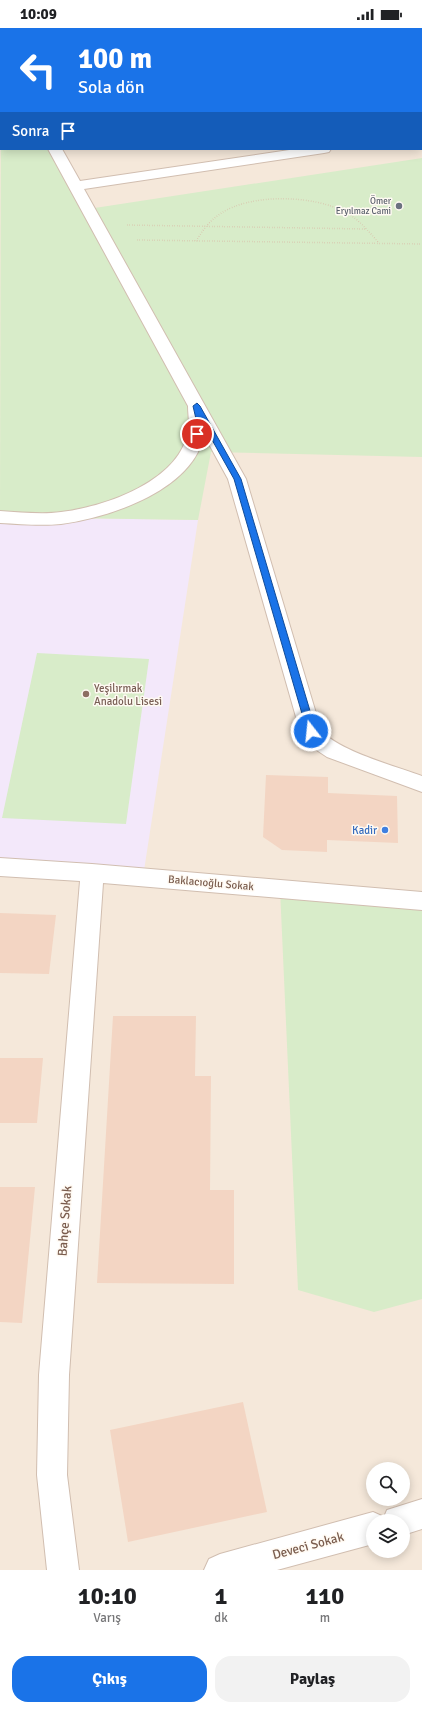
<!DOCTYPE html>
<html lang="tr">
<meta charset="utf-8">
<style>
:root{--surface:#fff;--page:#f2f2f2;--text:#202124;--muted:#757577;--accent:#1a73e8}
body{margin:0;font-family:Signika,sans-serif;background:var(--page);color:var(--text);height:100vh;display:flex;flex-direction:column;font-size:15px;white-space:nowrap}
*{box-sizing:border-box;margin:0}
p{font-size:13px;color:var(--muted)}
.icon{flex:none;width:22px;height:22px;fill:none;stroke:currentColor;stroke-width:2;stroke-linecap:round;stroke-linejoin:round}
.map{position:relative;height:1542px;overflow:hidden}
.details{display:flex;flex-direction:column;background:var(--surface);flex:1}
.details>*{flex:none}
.guide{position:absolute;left:0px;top:0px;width:422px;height:122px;box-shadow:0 2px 10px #0003;background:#1a73e8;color:#fff;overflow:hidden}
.buttons{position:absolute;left:366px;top:1434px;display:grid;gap:8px}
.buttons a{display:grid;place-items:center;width:44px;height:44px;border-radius:50%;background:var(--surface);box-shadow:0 2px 10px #0003;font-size:20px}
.pin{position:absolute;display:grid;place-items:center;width:34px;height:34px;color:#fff;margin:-17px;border:2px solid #fff;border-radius:50%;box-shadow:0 1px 4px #0007}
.me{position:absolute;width:44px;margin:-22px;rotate:344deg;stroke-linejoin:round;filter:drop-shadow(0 0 3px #0008)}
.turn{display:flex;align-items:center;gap:14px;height:84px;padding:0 12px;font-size:18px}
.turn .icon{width:52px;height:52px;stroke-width:2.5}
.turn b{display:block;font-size:28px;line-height:34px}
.then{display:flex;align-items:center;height:38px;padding:0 12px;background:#0003;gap:8px;font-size:15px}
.eta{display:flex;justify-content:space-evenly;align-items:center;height:68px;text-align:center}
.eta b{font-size:24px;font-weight:700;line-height:28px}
.primary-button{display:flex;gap:8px;margin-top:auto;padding:8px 12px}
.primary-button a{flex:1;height:46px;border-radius:16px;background:var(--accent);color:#fff;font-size:16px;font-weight:700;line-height:46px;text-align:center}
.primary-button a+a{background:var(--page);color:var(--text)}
.status{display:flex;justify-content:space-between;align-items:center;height:28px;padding:0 20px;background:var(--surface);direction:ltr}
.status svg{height:11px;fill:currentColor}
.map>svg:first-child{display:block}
</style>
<div class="status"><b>10:09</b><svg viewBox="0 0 49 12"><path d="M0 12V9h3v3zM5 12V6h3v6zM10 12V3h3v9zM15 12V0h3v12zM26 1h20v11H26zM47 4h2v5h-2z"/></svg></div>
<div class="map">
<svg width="422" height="1542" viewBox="0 0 422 1542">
<rect width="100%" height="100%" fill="#fdf6ec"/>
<path fill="#f5e8da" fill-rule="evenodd" d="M0 0H422V1542H0ZM1 1H421V121H1ZM373 1441H403V1471H373ZM373 1493H403V1523H373Z"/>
<polygon fill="#f3e8fa" points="0,489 198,492 143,849 0,839"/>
<g fill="#d8ecc9">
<polygon points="17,0 262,0 10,1"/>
<polygon points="1,2 1,121 55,121 88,181 422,130 422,429 211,424 198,492 0,489"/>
<polygon points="37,625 149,631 126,796 2,790"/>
<polygon points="280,861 422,873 422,1271 374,1284 298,1262"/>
</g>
<g fill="#f3d5c3">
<polygon points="266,747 328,749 328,765 397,768 398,815 327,812 327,824 282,822 263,809"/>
<polygon points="0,885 56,887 49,946 0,945"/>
<polygon points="113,988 196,988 195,1048 211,1048 210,1162 234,1162 234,1256 97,1255"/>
<polygon points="0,1030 43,1030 37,1095 0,1095"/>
<polygon points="0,1159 35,1159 22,1295 0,1294"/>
<polygon points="243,1374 267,1484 128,1514 110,1402"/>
</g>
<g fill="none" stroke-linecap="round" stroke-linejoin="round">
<g stroke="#d1beb0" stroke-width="2">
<g id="minor">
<polygon points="404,0 416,0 417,1 405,1"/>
<rect x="0" y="18" width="1" height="10"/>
<path d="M48 121H62L80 153 296 121H331L329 124 324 125 84 161 246 451 321 702C338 723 395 738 422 748V764L327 729 312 719 300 703 228 451 204 407C202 413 200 419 198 424 176 467 106 490 61 496 41 498 20 496 0 495V483C20 484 41 487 61 484 105 479 180 453 188 403 190 395 188 386 188 378Z"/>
<polygon points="0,830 92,836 422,864 422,882 103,855 69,1347 67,1447 79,1542 47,1542 37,1447 39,1347 80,853 0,848"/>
<polygon points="422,1471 422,1501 403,1507 403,1493 373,1493 373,1516 277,1542 204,1542 209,1531 220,1526 373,1484 384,1489 387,1482"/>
</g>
</g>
<g stroke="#dad1cd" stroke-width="24">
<polyline id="highway" points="10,1 17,0"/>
</g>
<g stroke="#d9b8a5" stroke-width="1.5" stroke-dasharray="0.5 2" stroke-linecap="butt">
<polyline points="421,86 422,88"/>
<polyline points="127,197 366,201"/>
<polyline points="137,212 422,216"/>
<path d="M196 213C203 202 209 193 220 186 250 165 314 167 345 184 359 191 369 204 379 215"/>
</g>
<use href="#minor" fill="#fff" fill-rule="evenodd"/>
<use href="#highway" stroke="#f7b7a3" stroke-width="22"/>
</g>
<polygon fill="#1a73e8" stroke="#114b97" points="197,375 200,378 241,451 316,703 314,705 311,706 307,703 234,451 202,394 199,408 194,408 193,406 196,391 193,378"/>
<circle fill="#6b7280" stroke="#fffaf3" stroke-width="1.5" cx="399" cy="178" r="4"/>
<circle fill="#8d6e63" stroke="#fffaf3" stroke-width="1.5" cx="86" cy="666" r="4"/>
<circle fill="#3f7fe0" stroke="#fffaf3" stroke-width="1.5" cx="385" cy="802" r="4"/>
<g text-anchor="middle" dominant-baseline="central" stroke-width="3" stroke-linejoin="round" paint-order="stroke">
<g font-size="9" fill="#5b616d" stroke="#fffaf3" text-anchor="end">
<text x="391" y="173">Ömer<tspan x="391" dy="10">Eryılmaz Cami</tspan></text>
</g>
<g font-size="11" fill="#785e54" stroke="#fffaf3" text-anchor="start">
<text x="94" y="660">Yeşilırmak<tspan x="94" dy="13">Anadolu Lisesi</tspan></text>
</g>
<g font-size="11" fill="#366cbe" stroke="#fffaf3" text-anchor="end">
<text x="377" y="802">Kadir</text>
</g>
<g font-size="11" fill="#7a5c4d" stroke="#fffaf3">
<text transform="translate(211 855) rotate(5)">Baklacıoğlu Sokak</text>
</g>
<g font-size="13" fill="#7a5c4d" stroke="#fffaf3">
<text transform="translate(65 1193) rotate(-86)">Bahçe Sokak</text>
<text transform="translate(308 1518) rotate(-15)">Deveci Sokak</text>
</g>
</g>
</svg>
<div class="buttons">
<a><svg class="icon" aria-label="search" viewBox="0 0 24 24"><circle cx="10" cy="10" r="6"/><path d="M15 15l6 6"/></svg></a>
<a><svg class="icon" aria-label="layers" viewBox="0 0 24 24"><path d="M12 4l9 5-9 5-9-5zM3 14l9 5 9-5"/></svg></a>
</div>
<div class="pin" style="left:197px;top:406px;background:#d93025"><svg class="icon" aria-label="arrive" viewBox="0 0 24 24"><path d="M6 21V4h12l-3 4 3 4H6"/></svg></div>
<svg class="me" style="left:311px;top:703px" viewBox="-20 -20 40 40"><circle r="17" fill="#1a73e8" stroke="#fff" stroke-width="3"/><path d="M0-11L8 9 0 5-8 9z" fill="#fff"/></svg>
<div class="guide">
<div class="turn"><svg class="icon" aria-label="left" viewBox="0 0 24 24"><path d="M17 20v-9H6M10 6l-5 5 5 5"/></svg><div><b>100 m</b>Sola dön</div></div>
<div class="then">Sonra<svg class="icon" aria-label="arrive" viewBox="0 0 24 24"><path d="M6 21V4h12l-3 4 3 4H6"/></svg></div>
</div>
</div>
<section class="details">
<div class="eta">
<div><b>10:10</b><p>Varış</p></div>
<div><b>1</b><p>dk</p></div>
<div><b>110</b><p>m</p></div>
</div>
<div class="primary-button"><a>Çıkış</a><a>Paylaş</a></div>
</section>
